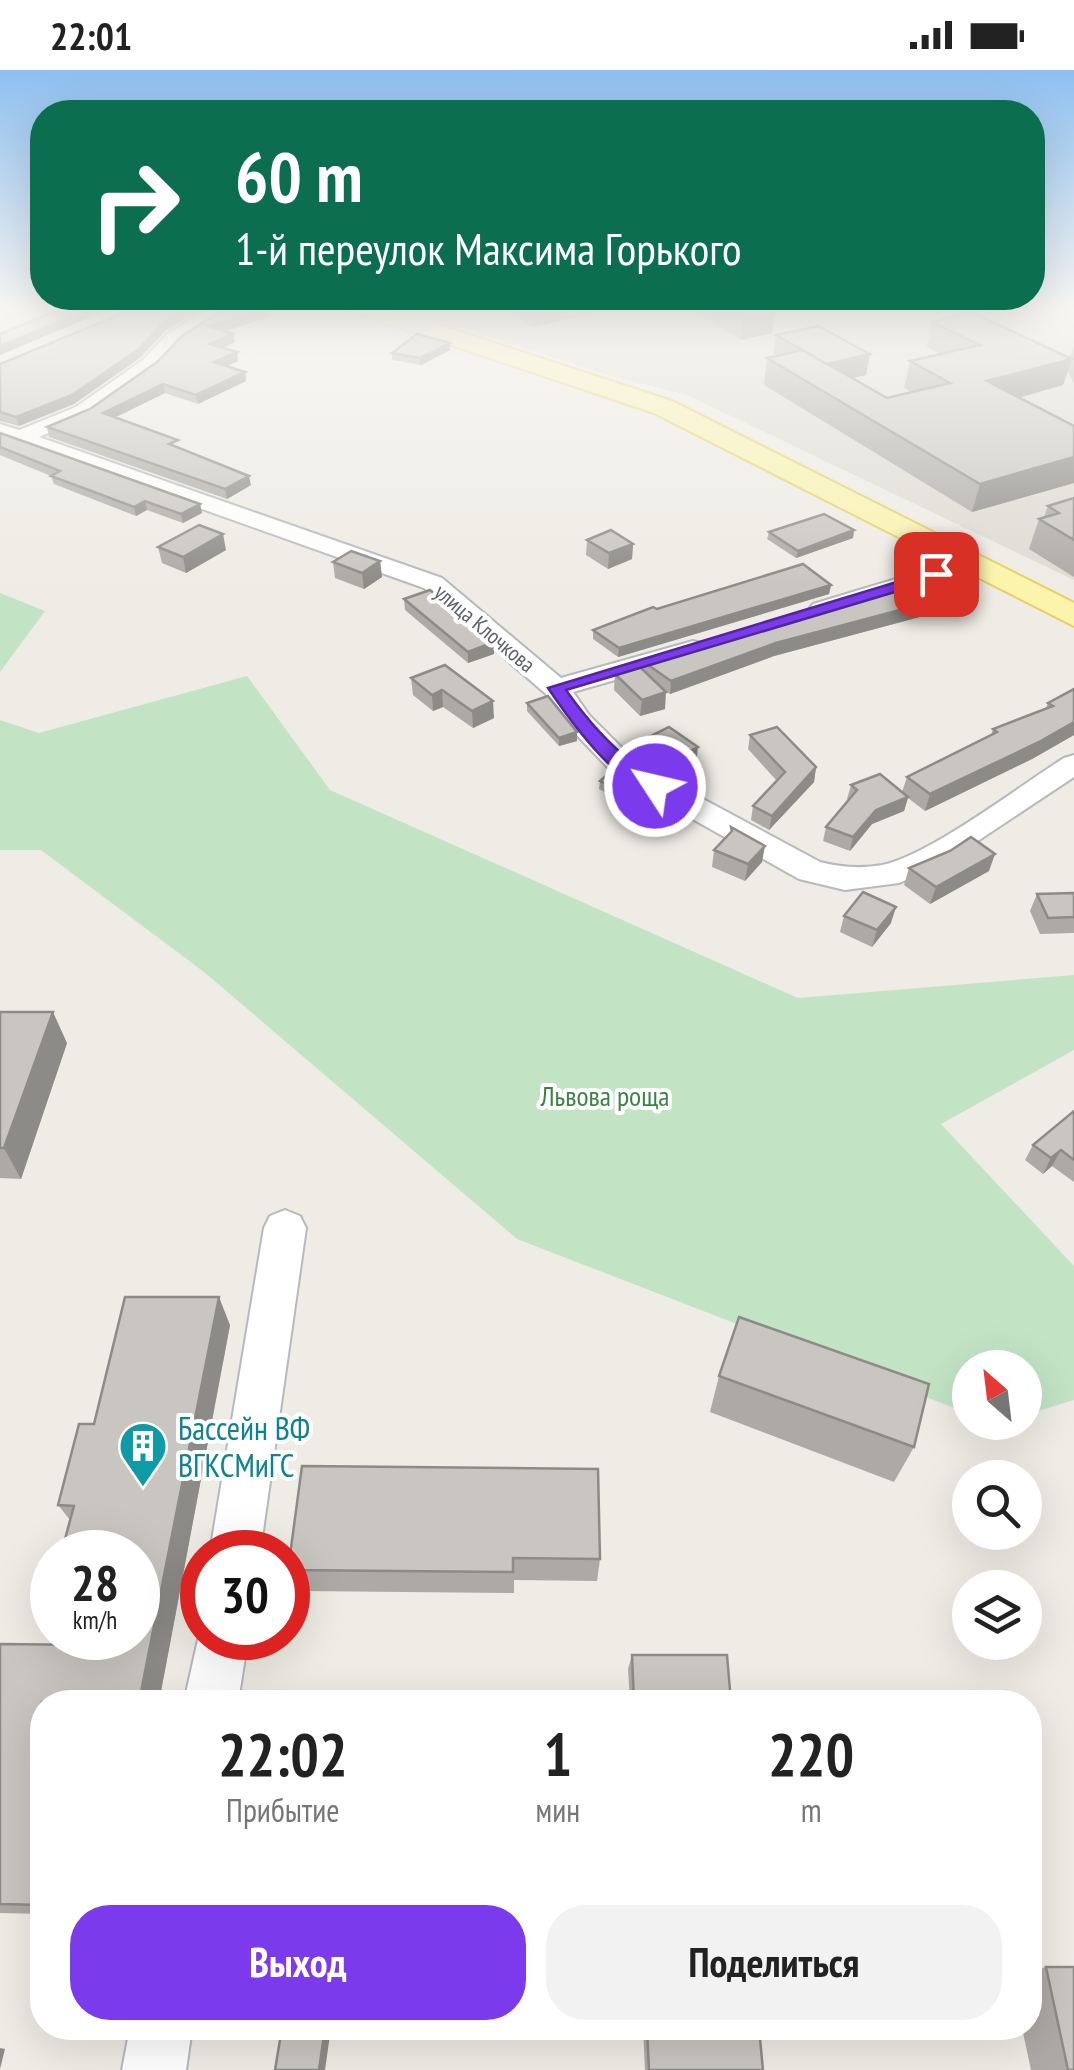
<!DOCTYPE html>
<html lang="ru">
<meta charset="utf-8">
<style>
:root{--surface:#fff;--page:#f2f2f2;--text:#222;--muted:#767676;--accent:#7c3aed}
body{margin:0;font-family:"PT Sans Narrow",sans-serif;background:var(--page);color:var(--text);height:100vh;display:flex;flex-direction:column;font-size:38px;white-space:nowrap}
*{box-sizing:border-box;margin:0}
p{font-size:32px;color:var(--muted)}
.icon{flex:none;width:55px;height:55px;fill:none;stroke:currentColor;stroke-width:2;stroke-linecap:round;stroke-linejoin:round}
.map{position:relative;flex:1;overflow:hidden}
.side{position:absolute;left:30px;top:1620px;width:1012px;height:350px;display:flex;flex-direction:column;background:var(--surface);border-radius:40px;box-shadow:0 10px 40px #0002}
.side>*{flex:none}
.top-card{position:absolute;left:30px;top:30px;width:1015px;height:210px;border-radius:40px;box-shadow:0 10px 40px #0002;background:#0b6e4f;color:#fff;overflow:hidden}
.needle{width:65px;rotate:332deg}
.fabs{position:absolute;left:952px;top:1280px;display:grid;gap:20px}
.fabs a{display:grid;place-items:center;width:90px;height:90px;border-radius:50%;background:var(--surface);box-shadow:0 10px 40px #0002;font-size:50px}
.speed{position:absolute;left:30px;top:1460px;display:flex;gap:20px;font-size:50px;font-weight:700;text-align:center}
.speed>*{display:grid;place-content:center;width:130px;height:130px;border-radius:50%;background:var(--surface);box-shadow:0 10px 40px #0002;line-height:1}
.speed small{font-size:25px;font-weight:400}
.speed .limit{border:15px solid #d22;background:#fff;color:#111}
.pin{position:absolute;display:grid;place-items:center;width:85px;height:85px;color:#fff;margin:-42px;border-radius:20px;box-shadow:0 5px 15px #0006}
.me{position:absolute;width:110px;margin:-55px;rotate:305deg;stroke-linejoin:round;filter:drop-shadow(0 0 8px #0008)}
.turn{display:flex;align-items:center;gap:35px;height:210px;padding:0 40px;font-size:45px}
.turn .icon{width:130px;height:130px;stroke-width:2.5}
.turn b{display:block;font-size:70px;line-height:85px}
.eta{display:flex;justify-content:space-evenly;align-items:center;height:170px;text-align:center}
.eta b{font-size:60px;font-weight:700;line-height:70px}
.button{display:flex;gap:20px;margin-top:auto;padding:20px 40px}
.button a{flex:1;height:115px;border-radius:40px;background:var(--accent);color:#fff;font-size:40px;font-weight:700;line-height:115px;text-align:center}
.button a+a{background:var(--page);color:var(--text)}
.status{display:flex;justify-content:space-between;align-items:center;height:70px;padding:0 50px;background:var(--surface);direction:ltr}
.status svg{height:28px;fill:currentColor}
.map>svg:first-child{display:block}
</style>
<div class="status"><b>22:01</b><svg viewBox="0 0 49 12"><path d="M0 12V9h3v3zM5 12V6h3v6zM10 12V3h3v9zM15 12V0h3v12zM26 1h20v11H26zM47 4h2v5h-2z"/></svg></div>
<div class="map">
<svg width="1074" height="2000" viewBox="0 0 1074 2000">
<rect width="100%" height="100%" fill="#eeece4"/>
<polygon fill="#dddbd2" points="397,236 1074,236 1074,510 687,325 601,303"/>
<g fill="#c2e4c5">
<polygon points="0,523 45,541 0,602"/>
<polygon points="247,606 330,720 798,928 1074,905 1074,980 941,1054 1074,1196 1074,1330 1025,1345 1025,1298 970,1298 970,1344 517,1169 204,902 41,780 0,780 0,650 39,663"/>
</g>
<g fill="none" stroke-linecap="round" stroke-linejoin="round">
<g stroke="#b6b9bd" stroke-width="4">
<g id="minor">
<path d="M214 236H236L181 272 157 298 90 345 39 367 442 508 561 608 693 571 702 573 706 579 702 585 573 622 589 645 638 694 820 792C840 797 860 799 882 795 930 785 1018 717 1064 688L1074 685V707L943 794 899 813 845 820 799 809 616 706 569 657 546 624 424 518 0 367V354L19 360 76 337 143 290 167 264Z"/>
<polygon points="972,486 981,488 984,493 981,498 822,547 809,539 813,534"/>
<polygon points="285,1140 300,1146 306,1158 260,1482 210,1482 264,1158 270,1146"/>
<polygon points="202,1552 202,1568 248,1568 238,1632 184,1632"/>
<polygon points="130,1958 192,1958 186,2000 122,2000"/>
</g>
</g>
<g stroke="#e9cf62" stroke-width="4">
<polygon id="major" points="347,236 381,236 672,331 1074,533 1074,556 654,343 350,241"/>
</g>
<use href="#minor" fill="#fff" fill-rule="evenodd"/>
<use href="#major" fill="#faf4ac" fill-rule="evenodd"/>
</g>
<g fill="#adaaa6">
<polygon points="464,236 620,236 533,257 500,237 465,238"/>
<polygon points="685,236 763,236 775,243 772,263 741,270"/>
<polygon points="270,238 272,246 224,261 233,264 235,272 222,278 238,291 227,296 245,302 246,311 198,334 165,323 115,347 251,415 227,429 49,367 47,357 90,339 157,292"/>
<polygon points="932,252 1070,288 1074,276 1074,314 1068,301 1063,315 1019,328 1074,356 1074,413 972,442 764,315 767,288 775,287 773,286 776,265 866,305 852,308 887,328 912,322 904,318 910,291 940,284 927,277"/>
<polygon points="165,261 141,287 74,334 19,356 0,351 0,294"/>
<polygon points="450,280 421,295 392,290 392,283"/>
<polygon points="0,363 200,434 202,443 183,453 147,440 136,446 54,414 51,406 0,385"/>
<polygon points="1074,428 1074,507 1029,479 1039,449 1044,447 1048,436"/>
<polygon points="854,460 853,468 796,488 767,469 769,462"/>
<polygon points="587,470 633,474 632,489 608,499 586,485"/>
<polygon points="158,477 226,480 186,503 162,493"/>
<polygon points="380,491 382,507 364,519 335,508 333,492"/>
<polygon points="831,515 829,524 618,587 593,569 593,560 657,539"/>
<polygon points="960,524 957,537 774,586 670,624 665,621 665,639 640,646 614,620 615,604 643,600 644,592"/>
<polygon points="404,529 494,572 494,584 468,593 405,540"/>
<polygon points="445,595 494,648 473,658 443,637 433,641 413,625 411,608"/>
<polygon points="1074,619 1074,665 1032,689 925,741 908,728 904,741 872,754 850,781 823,771 826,757 849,730 847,729 851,715 902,722 907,707 991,665 993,659 1046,638 1048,633"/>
<polygon points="527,633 577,662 577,671 559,676 527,641"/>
<polygon points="750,665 816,697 814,712 769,760 751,750 753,736 777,711 748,679"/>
<polygon points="639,672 696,694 670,707 638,688"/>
<polygon points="600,711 638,723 622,731 599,719"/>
<polygon points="731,757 762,792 745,811 712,797 714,780 731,762"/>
<polygon points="909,798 989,801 930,834 904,815"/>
<polygon points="1074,823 1074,863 1040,864 1030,841 1037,824"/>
<polygon points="844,846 891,853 872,877 840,862"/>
<polygon points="0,942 67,973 21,1109 0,1108"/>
<polygon points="1074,1041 1074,1112 1052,1096 1043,1104 1025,1090 1033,1075"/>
<polygon points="230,1255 159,1632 42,1632 42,1844 0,1843 0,1574 90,1575 138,1482 76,1482 65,1469 70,1450 58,1435 94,1354"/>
<polygon points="719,1306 914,1377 894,1412 710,1342"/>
<polygon points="302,1396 600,1489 597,1511 514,1510 514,1523 298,1521 288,1500"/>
<polygon points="632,1585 731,1632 630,1632 628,1599"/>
<polygon points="1046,1897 1074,2000 1031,2000 1022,1958 1030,1958 1030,1901"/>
<polygon points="643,1958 759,1958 763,2000 645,2000"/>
</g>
<g fill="#8d8b87">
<polygon points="97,236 117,236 0,285 0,276"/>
<polygon points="192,236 207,236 165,261 141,287 74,334 19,356 16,347 163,253"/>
<polygon points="533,236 620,236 533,257"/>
<polygon points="270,238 272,246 211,265 209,256"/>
<polygon points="775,243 772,263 741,270 743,249"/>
<polygon points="233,264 235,272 211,283 210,274"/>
<polygon points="450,273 450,280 421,295 420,288"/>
<polygon points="237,282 238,291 216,301 214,292"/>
<polygon points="870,284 866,305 823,315 827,294"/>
<polygon points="1072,289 1063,315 980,338 987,311"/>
<polygon points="245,302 246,311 198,334 196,325"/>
<polygon points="163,314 165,323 106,352 103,343"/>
<polygon points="1074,387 1074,413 972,442 980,414"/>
<polygon points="249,406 251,415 227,429 225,419"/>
<polygon points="145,431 147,440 136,446 134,437"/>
<polygon points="200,434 202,443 183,453 181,444"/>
<polygon points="854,460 853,468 796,488 798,481"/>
<polygon points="223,464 226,480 186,503 183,487"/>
<polygon points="633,474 632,489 608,499 609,483"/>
<polygon points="380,491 382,507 364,519 362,503"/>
<polygon points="831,515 829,524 618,587 619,578"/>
<polygon points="960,524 957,537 774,586 670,624 671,611 776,573"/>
<polygon points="494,572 494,584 468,593 468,582"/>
<polygon points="442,620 443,637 433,641 432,625"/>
<polygon points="666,622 665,639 640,646 642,630"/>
<polygon points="493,631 494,648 473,658 472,641"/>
<polygon points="1074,652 1074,665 1032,689 925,741 930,724"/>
<polygon points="577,662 577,671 559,676 559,668"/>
<polygon points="698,677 696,694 670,707 672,690"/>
<polygon points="816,697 814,712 769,760 772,746"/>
<polygon points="639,714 638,723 622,731 623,722"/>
<polygon points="908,727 904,741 872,754 850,781 853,767 876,740"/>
<polygon points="765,776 762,792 745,811 748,794"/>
<polygon points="995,784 989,801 930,834 936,817"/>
<polygon points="896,837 891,853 872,877 877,860"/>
<polygon points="53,942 67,973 21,1109 4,1078"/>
<polygon points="1061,1080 1052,1096 1043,1104 1051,1088"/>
<polygon points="219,1227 230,1255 159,1632 139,1632"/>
<polygon points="325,1958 331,1958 325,2000 319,2000"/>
<polygon points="0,1978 5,1979 0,1999"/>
</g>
<g fill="#c9c6c1" stroke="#8d8b87" stroke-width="2.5">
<polygon points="68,236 97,236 0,276 0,264"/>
<polygon points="140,236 192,236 163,253 139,279 72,325 16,347 0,342 0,294"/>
<polygon points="228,236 263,236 270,238 209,256 233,264 210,274 237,282 214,292 245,302 196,325 163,314 103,343 178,370 169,374 249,406 225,419 47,357 90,339 157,292 182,266"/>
<polygon points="720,236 763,236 775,243 743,249"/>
<polygon points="971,242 1072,289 987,311 1074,356 1074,387 980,414 767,288 803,280 887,328 950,313 910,291 980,275 932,252"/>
<polygon points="818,256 870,284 827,294 776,265"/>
<polygon points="417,264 450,273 420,288 392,283"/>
<polygon points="0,363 200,434 181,444 145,431 134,437 51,406 60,401 0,377"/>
<polygon points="1074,428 1074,470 1039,449 1059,443 1048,436"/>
<polygon points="824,444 854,460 798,481 769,462"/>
<polygon points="199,455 223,464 183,487 158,477"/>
<polygon points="611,460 633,474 609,483 587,470"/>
<polygon points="351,481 380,491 362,503 333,492"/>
<polygon points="803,494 831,515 619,578 593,560 653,537 657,539"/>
<polygon points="932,506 960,524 776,573 671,611 644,592"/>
<polygon points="430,520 494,572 468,582 404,529"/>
<polygon points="445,595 493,631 472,641 442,620 432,625 411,608"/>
<polygon points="640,597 666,622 642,630 615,604"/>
<polygon points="1074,619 1074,652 1039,672 930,724 907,707 997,662 993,659 1053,636 1048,633"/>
<polygon points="548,626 577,662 559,668 527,633"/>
<polygon points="669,657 698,677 672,690 639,672"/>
<polygon points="777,657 816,697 772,746 753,736 785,702 750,665"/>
<polygon points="613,700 639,714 623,722 600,711"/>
<polygon points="880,704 908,727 876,740 853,767 826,757 857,720 851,715"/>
<polygon points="731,757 765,776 748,794 714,780 732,761"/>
<polygon points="971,767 995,784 936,817 909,798 950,781"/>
<polygon points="863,822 896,837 877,860 844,846"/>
<polygon points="1074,823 1074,847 1048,848 1037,824"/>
<polygon points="0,942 53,942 4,1078 0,1078"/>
<polygon points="1074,1041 1074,1090 1061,1080 1051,1088 1033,1075"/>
<polygon points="125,1227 219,1227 139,1632 42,1632 42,1835 0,1834 0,1574 90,1575 91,1568 138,1568 138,1482 81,1482 84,1469 65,1469 74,1436 58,1435 79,1354 94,1354"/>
<polygon points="739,1247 929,1314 914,1377 719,1306"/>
<polygon points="302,1396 598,1399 600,1489 513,1488 513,1502 288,1500"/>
<polygon points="632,1585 727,1585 731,1632 634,1632"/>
<polygon points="1046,1897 1074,1897 1074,2000 1068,2000"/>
<polygon points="282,1958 325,1958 319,2000 275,2000"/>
<polygon points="647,1958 759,1958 763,2000 649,2000"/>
</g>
<linearGradient id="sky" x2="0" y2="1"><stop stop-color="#8ebfef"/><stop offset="0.46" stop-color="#f7f6f3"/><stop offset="1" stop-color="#f7f6f3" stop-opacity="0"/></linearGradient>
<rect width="1074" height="516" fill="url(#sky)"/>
<path fill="#7c3aed" stroke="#51269a" stroke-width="2.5" d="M936 500 944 504 942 508 566 620C592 657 622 690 661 712V720C623 727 567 646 548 618Z"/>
<defs>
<g id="building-pin" transform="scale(2.5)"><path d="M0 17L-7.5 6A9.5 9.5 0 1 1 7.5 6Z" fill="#0f9aa8" stroke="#fff"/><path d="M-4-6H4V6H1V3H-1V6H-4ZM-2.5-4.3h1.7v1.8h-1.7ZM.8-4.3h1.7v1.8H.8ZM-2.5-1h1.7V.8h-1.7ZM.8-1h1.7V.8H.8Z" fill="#fff"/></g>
</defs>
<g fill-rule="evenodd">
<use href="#building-pin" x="143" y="1376"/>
</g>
<g text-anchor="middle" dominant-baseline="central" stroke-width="8" stroke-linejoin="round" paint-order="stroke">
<g font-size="22" fill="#5c5f64" stroke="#fff">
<text transform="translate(485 558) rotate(40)">улица Клочкова</text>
</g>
<g font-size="28" fill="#3b8444" stroke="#fff">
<text x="605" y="1025">Львова роща</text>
</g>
<g font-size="32" fill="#0d838f" stroke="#fff" text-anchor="start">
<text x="178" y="1358">Бассейн ВФ<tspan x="178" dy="37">ВГКСМиГС</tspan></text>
</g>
</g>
</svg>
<div class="fabs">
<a><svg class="needle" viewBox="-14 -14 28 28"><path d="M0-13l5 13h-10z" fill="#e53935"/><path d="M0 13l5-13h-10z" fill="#767676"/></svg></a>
<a><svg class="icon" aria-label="search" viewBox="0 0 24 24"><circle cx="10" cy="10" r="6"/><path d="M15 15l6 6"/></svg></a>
<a><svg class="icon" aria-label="layers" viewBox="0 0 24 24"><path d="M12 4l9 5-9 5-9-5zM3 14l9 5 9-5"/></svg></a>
</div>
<div class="speed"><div>28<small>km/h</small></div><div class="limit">30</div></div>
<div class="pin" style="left:936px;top:504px;background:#d93025"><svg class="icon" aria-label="arrive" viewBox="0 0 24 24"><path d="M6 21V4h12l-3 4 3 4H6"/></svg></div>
<svg class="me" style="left:655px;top:716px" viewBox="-20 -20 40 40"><circle r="17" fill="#7c3aed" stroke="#fff" stroke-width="3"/><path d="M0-11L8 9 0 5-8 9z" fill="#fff"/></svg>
<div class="top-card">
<div class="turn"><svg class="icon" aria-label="right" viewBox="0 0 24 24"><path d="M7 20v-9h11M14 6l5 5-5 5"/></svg><div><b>60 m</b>1-й переулок Максима Горького</div></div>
</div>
<section class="side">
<div class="eta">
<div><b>22:02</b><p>Прибытие</p></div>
<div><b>1</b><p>мин</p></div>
<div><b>220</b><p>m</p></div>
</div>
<div class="button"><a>Выход</a><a>Поделиться</a></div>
</section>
</div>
